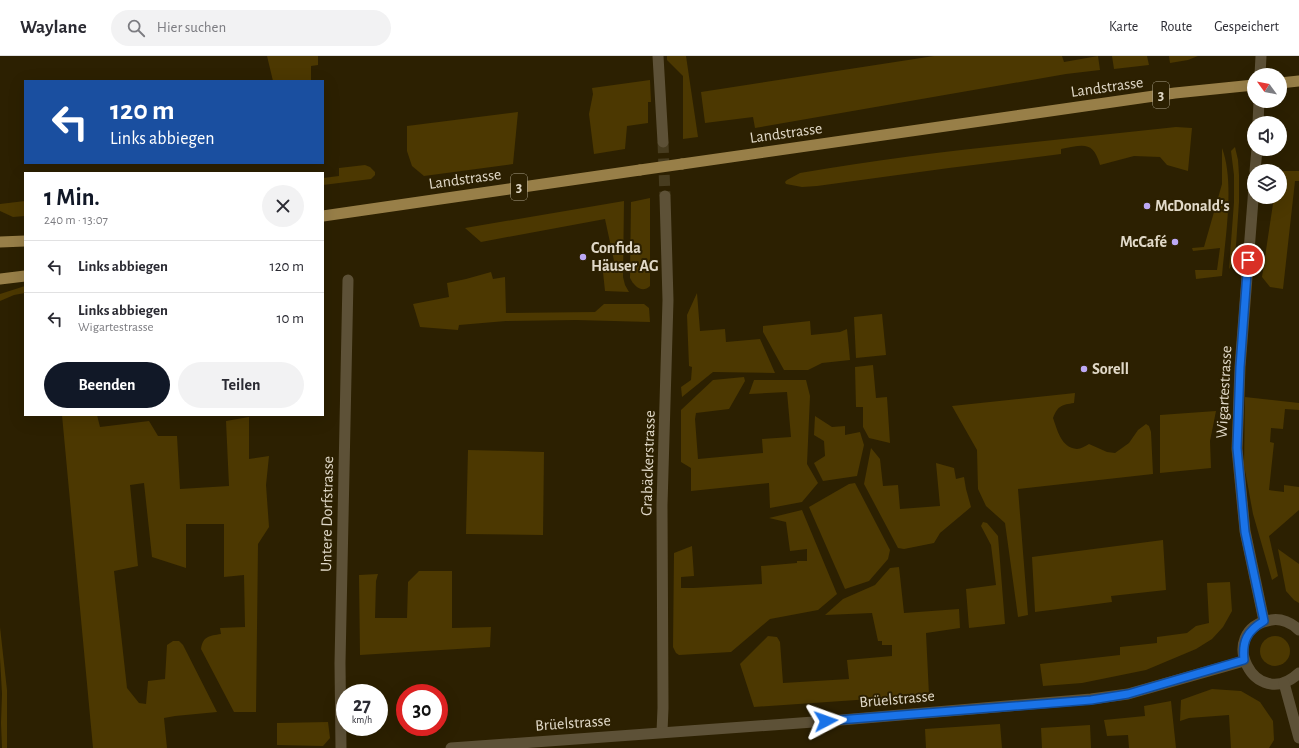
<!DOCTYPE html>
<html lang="de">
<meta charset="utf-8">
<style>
:root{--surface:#fff;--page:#f2f2f3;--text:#2b2b33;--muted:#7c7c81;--line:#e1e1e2;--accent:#111827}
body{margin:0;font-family:"Alegreya Sans",sans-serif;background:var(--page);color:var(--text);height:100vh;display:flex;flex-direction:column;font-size:15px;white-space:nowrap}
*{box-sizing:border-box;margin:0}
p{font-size:13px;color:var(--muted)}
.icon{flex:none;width:22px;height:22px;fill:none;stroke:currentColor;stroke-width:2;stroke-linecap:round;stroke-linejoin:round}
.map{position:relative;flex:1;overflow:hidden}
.details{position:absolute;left:24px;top:116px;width:300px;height:244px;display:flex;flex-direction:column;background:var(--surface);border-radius:0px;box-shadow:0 4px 16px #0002}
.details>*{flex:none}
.guide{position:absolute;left:24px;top:24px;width:300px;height:84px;border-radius:0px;box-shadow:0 4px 16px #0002;background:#1a4fa0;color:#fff;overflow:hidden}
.needle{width:26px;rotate:303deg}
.controls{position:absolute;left:1247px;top:12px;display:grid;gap:8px}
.controls a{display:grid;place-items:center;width:40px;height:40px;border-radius:50%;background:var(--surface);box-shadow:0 4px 16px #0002;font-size:20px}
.speed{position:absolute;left:336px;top:628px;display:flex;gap:8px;font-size:20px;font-weight:700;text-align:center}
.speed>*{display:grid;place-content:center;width:52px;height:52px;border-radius:50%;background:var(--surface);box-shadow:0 4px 16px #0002;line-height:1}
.speed small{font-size:10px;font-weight:400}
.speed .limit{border:6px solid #d22;background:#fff;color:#111}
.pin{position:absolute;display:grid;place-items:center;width:34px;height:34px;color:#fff;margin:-17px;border:2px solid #fff;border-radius:50%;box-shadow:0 1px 4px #0007}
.me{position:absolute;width:44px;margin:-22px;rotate:86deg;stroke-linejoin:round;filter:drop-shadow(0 0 3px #0008)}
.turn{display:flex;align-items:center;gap:14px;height:84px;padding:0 20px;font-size:18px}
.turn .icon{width:52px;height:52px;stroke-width:2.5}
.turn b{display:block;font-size:28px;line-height:34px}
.round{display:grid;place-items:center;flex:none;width:42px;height:42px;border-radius:21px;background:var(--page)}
.head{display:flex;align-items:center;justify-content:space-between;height:68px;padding:0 20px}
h1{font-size:24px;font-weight:600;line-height:30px;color:var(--accent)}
.primary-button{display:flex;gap:8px;margin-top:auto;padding:8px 20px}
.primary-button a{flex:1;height:46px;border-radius:24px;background:var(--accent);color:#fff;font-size:16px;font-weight:600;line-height:46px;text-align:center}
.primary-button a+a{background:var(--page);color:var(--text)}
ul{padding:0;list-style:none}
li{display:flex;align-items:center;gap:12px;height:52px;padding:0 20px;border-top:1px solid var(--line)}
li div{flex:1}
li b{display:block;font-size:15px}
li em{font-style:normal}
header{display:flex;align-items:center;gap:24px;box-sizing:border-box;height:56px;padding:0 20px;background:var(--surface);border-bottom:1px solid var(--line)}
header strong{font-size:19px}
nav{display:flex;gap:22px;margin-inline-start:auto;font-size:14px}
.search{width:280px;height:36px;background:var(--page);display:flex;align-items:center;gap:10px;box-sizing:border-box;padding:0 14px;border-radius:22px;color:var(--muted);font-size:15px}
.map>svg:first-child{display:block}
</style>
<header>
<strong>Waylane</strong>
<div class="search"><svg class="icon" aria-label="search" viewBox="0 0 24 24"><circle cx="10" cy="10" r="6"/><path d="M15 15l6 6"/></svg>Hier suchen</div>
<nav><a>Karte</a><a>Route</a><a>Gespeichert</a></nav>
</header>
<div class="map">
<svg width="1299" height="692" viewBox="0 0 1299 692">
<rect width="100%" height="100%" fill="#2c2001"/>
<g fill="#4c3801">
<polygon points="267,0 318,0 318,9 311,10 311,25 273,25"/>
<polygon points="667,0 686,0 698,81 683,83 683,20 667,4"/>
<polygon points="934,0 1062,0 1064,6 1098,0 1100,14 1066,18 755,72 753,61 705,67 701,36"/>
<polygon points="1112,0 1147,0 1149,9 1114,13"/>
<polygon points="1169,0 1198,0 1188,4 1170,7"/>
<polygon points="650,24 651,46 648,46 648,67 627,70 625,93 594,98 589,58 593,38 592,32"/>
<polygon points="518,56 513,108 424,120 412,110 407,95 407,70"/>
<path d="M1176 71 1192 72 1188 115 1167 109 1160 101 1134 100 1100 109C1093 84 1083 89 1061 93V98L949 112 817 130 802 131 786 128 785 126 787 124 800 117C925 95 1051 85 1176 71Z"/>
<polygon points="1235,91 1238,104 1239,119 1239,146 1235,204 1229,213 1234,146 1234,119 1231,95"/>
<path d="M1222 92C1235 127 1225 182 1222 220L1196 223 1195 214H1217L1220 192 1193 195 1192 192 1204 191 1222 128Z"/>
<polygon points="365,109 370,111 375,116 375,119 371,123 323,129 323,122 339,120 339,112"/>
<polygon points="1278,115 1299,115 1299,125 1295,125 1283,233 1270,231 1262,221 1274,141 1280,141 1280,115"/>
<path d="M650 142V230C642 238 634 230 630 222L631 146Z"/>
<polygon points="25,145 25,160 13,161 0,155 0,148"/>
<polygon points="624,145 623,221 625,229 629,236 605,235 603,216 616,214 605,163 481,186 465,172"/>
<polygon points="491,216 493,223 505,221 506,257 595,256 604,248 644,248 649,252 650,266 576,264 506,265 459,269 458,274 420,271 413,248 449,241 447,227 466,223"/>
<polygon points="25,230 25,237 14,239 0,245 0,238"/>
<polygon points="697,237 700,275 725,273 726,286 760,283 775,317 713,316 682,341 681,331 691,324 692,311 689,310 687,259"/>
<polygon points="882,258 886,299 856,302 854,261"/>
<polygon points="810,265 811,279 840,276 847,273 850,304 822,307 808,314 784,314 763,276 763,270"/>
<polygon points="873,309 876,342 887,341 890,387 869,382 863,371 863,351 856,351 855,311"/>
<polygon points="744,321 745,325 729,353 696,357 695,363 698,403 763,397 762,383 791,381 787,336 749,338 754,324 806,324 810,340 807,408 818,427 802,446 770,452 769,427 691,435 691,412 681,406 681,354 713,324"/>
<path d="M1075 337 1074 347C1062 349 1058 349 1053 362 1057 373 1061 392 1077 393 1081 393 1085 390 1089 388L1107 396 1115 397 1129 387 1138 374 1146 368 1149 370 1151 376 1153 418 1018 433 1028 559 1018 561 1005 467 986 450 978 433 977 394 952 350Z"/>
<polygon points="1245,341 1299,347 1299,354 1285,353 1283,373 1271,372 1270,386 1274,387 1269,434 1284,436 1284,429 1299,431 1299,454 1269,480 1278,520 1272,524 1253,458 1244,409"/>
<polygon points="1216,355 1210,385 1211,412 1160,417 1160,359"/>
<path d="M62 359H97L100 371 149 365 158 380H177L180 433 229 430 226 365 249 361V403L269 400 266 429 269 471 258 488 256 656H234L201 593C203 580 209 580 221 578L220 572 245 571 244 519 224 521V468H186V512L152 501 144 427 130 429 138 510 114 515 127 632 139 647 146 648 148 625 165 623 167 589 173 585H179L183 589 217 656 175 660 164 662 167 692H93Z"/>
<polygon points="815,360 832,371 845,370 845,379 860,376 864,389 857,420 823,425 814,407 825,400 824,385 814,379"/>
<polygon points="871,392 880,403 883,430 898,429 900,453 940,450 936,407 954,412 956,423 964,421 966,433 971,451 940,477 934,487 904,493 898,492 864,428"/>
<polygon points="468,394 544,396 543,479 466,478"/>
<polygon points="855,427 890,494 888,503 869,525 845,533 809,451 849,428"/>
<polygon points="802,454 837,538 818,554 770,563 731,596 679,599 676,597 673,591 674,497 692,490 694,520 681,521 681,532 693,532 762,528 761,510 797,507 797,505 807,505 807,493 790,495 786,466 769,462"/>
<polygon points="983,466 987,467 998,480 1005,568 969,572 966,533 996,529 991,489 981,470"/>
<polygon points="1163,484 1166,534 1111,540 1112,546 1035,556 1032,501"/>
<polygon points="1278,493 1299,508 1299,547 1294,544 1286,535"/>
<polygon points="899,511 904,557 959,553 960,572 926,577 929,639 754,651 740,608 768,580 777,581 780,586 783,627 849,623 847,604 892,600 892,589 882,589 882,585 878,585 872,557 825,559 843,543 875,529 890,512"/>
<polygon points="419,515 452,515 452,572 491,571 490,591 360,599 359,519 378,518 376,525 375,562 407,562 408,526"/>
<polygon points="1230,526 1232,555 1223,571 1212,583 1196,593 1146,614 1082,627 1043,630 1040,608 1120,599 1120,591 1157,587 1157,581 1187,577 1196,570 1209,567 1207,527"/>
<polygon points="0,571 7,634 7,692 2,692 1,667 2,638 0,602"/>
<circle cx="1275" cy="595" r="15"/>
<polygon points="1212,633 1241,635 1260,646 1273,665 1274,684 1269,692 1231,692 1229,659 1189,662 1180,665 1181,644"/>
<polygon points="1171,645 1176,692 1129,692 1128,679 1107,680 1104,664 1145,660 1144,650"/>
<polygon points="328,666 330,682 323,690 277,689 277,667"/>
<polygon points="1000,668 1002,692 926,692 925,673"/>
<polygon points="1090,669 1091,692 1042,692 1041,672"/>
</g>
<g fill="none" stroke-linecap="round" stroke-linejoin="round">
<polyline stroke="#473c1f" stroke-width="11" stroke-dasharray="11 5.5" stroke-linecap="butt" points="663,86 665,140"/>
<g stroke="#5d5137" stroke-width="11">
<polyline points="658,0 663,86"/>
<polyline points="1260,19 1261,0"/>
<polyline points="1258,67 1259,45"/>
<polyline points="1255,115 1257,93"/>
<polyline points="1254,131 1240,311 1237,393 1245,475 1264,565"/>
<path d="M1299 574C1292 567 1281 562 1271 564 1214 574 1255 658 1299 617"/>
<polyline points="1284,627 1299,682"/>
<polyline points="662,676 663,652 662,449 668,244 665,140"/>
<polyline points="341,692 340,607 348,224"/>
<polyline points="451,692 841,664 1091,643 1128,638 1244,605"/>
</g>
<g stroke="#987f48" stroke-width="11">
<polyline points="1280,27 1299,25"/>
<polyline points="682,108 1175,37 1254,29"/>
<polyline points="323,160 640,114"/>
<polyline points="0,186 25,185"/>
<polyline points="0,223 25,220"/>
</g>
<polyline stroke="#987f48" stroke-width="11" points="640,114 682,108"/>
</g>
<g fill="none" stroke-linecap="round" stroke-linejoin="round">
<g stroke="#114b97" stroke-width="10">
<path id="route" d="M826 665 1091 644 1128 638 1244 604C1242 585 1247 575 1264 565L1245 476 1237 392 1240 311 1248 204"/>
</g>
<use href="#route" stroke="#1a73e8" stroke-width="7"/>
</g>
<g fill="#bda9f5" stroke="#2c2001" stroke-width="1.5">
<circle cx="1147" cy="150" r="4"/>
<circle cx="1175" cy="186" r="4"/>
<circle cx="583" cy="201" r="4"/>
<circle cx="1084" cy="313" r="4"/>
</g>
<g text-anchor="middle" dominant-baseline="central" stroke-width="4" stroke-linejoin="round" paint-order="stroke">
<g fill="#2c2001" stroke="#aba28c" stroke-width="1">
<rect x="1153" y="26" width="16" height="26" rx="3"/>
<rect x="511" y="118" width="16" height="26" rx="3"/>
</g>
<g font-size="15" font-weight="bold" fill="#e1d9c8">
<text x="1161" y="39">3</text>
<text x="519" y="131">3</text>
</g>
<g font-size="16" fill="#e1d9c8" stroke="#2c2001">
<text transform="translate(1107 31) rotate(-8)">Landstrasse</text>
<text transform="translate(786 77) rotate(-8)">Landstrasse</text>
<text transform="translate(465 123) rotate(-8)">Landstrasse</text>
<text transform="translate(1224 336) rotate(-87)">Wigartestrasse</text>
<text transform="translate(648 407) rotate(-88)">Grabäckerstrasse</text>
<text transform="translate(327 458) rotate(-89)">Untere Dorfstrasse</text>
<text transform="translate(897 643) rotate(-5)">Brüelstrasse</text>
<text transform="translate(573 667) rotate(-4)">Brüelstrasse</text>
</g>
<g font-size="16" font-weight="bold" fill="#e1d9c8" stroke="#2c2001" text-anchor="start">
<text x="1155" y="150">McDonald's</text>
<text x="1167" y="186" text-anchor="end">McCafé</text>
<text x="591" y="192">Confida<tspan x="591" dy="18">Häuser AG</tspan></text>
<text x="1092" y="313">Sorell</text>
</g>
</g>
</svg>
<div class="controls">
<a><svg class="needle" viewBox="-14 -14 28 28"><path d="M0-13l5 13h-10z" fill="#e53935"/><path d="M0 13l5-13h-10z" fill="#7c7c81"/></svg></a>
<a><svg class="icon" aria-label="sound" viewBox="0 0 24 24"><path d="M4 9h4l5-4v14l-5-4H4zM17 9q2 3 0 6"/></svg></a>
<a><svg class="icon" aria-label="layers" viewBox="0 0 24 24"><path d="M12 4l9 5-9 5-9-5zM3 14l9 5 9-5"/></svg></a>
</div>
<div class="speed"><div>27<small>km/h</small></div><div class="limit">30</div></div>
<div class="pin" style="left:1248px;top:204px;background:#d93025"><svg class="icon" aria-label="arrive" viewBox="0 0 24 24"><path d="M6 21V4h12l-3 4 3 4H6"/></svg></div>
<svg class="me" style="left:826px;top:665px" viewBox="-20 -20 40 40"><path d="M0-17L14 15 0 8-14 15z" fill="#1a73e8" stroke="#fff" stroke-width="4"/></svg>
<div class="guide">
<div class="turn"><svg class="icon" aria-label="left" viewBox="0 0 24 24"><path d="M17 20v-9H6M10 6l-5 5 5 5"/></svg><div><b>120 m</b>Links abbiegen</div></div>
</div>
<section class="details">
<div class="head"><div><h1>1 Min.</h1><p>240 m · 13:07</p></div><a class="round"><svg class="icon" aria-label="close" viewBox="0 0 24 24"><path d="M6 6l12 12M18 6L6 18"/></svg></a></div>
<ul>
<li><svg class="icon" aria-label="left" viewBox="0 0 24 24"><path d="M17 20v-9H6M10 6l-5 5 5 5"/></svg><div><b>Links abbiegen</b></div><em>120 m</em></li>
<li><svg class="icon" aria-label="left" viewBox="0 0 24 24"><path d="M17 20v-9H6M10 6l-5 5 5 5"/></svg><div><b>Links abbiegen</b><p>Wigartestrasse</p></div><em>10 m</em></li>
</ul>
<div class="primary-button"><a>Beenden</a><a>Teilen</a></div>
</section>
</div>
